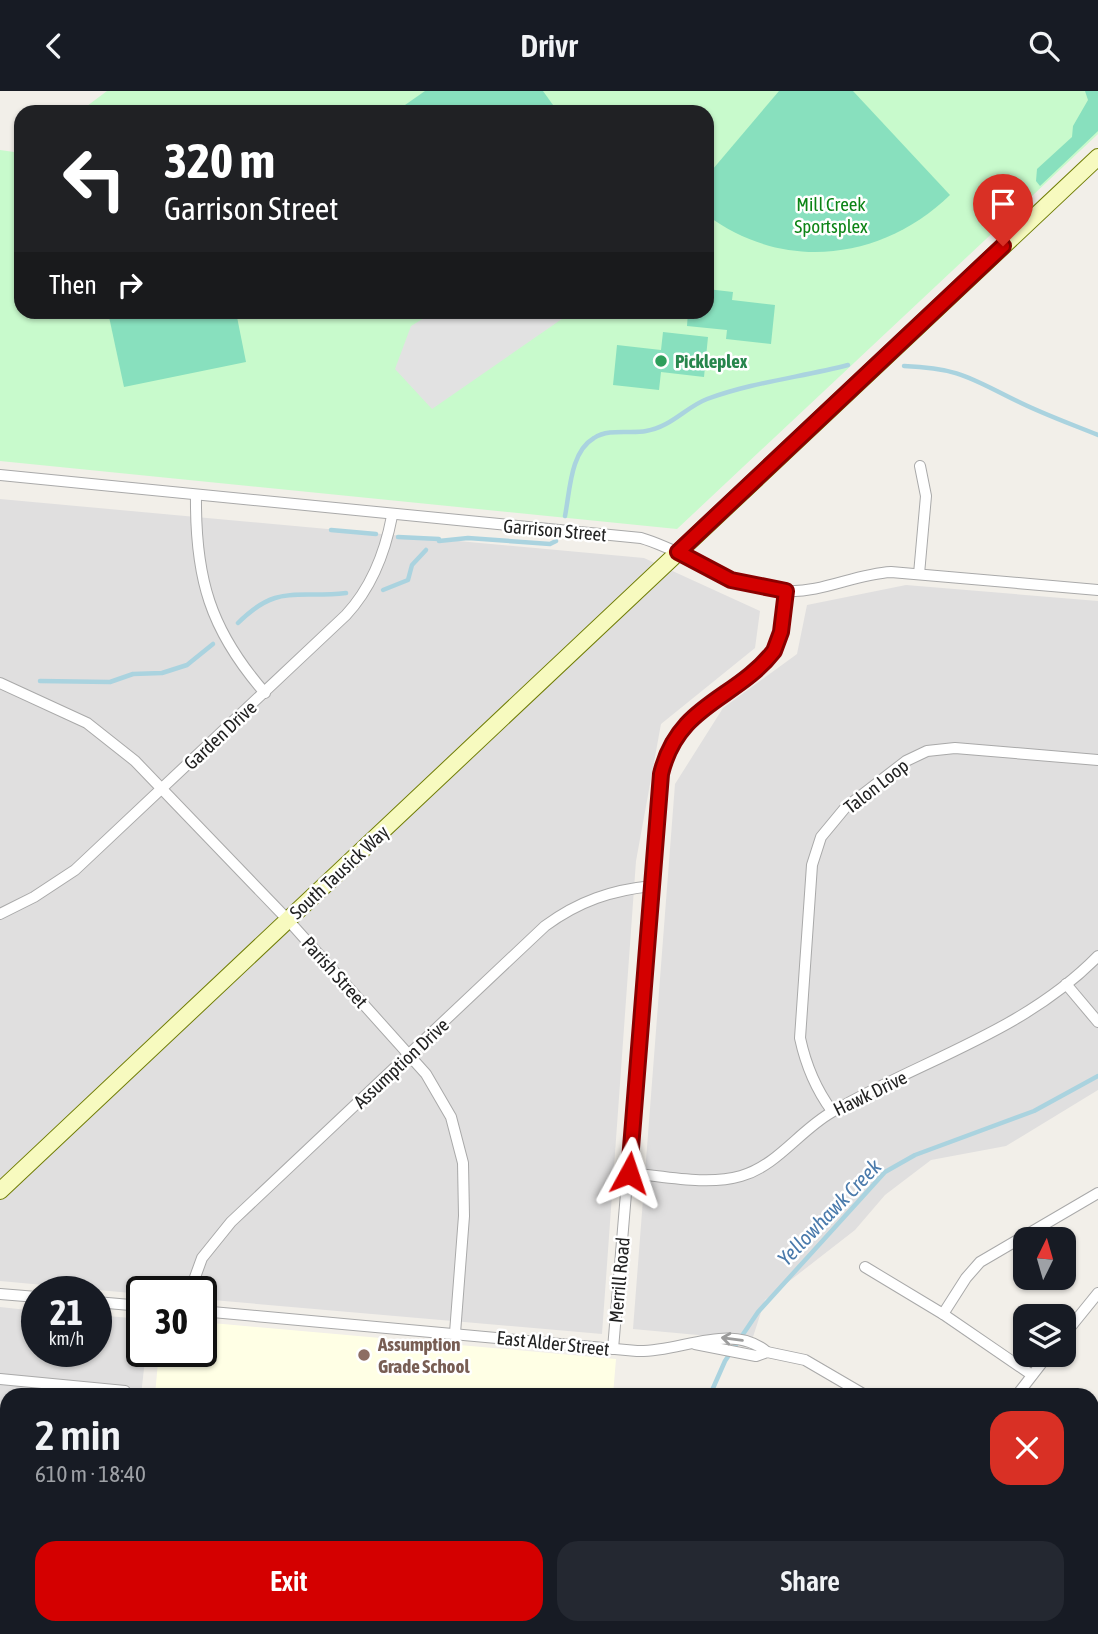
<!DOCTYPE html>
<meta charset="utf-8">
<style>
:root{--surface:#171b24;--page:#242831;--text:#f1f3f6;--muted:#9ea1a6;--accent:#d40000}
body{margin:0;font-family:"Asap Condensed",sans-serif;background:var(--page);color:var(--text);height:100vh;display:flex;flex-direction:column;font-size:26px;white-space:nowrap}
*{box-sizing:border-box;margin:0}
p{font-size:23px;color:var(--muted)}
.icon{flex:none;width:38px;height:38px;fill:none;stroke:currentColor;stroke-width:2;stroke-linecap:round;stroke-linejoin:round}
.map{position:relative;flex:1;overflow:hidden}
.side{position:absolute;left:0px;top:1297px;width:1099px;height:247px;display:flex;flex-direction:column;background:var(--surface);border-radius:21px 21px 0 0;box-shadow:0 2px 5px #0004}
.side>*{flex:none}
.guide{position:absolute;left:14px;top:14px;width:700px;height:214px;border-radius:21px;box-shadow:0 2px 5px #0004;background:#202124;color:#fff;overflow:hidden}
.needle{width:46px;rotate:5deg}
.fabs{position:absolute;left:1013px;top:1136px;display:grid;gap:14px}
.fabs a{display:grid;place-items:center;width:63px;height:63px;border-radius:14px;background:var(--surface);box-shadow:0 2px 5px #0004;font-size:35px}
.speed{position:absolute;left:21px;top:1185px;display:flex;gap:14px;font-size:35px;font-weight:700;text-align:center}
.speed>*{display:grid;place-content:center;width:91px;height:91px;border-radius:50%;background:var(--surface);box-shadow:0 2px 5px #0004;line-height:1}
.speed small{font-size:18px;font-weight:400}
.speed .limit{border:4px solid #111;border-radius:10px;background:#fff;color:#111}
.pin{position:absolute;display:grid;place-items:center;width:60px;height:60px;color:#fff;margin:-72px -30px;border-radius:50% 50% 50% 0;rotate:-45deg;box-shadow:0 0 7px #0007}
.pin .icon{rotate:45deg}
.me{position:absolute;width:77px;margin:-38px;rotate:5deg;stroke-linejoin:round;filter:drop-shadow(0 0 5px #0008)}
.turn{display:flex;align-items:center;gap:24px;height:147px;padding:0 35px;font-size:32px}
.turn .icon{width:91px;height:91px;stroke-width:2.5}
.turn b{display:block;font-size:49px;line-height:60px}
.then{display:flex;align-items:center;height:66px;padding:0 35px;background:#0003;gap:14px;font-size:26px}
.round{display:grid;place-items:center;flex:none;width:74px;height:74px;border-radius:21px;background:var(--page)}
.headline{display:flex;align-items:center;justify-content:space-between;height:119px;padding:0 35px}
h1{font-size:42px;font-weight:600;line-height:52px}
.button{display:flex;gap:14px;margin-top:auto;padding:14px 35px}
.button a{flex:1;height:80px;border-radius:21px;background:var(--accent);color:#fff;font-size:28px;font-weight:600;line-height:80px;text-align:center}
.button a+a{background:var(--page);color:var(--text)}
header{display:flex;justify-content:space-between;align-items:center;height:91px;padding:0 35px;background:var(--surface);font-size:32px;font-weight:600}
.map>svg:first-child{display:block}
</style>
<header><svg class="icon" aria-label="back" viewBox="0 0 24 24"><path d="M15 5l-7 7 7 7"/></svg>Drivr<svg class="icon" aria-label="search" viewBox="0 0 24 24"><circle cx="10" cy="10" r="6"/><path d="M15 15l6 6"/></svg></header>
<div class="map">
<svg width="1098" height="1543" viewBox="0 0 1098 1543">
<rect width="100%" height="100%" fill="#f2efe9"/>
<g fill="#e0dfdf">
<polygon points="0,408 644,467 760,520 755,557 661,633 636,770 602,1243 201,1208 201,1200 142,1203 0,1190"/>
<polygon points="906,494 1098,510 1098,999 1006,1055 931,1069 885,1104 855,1139 765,1209 752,1249 633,1238 675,693 723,617 797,563 807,514"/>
<polygon points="0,1216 37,1220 37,1260 96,1260 96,1224 142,1228 142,1260 146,1260 141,1304 7,1304 7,1536 118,1537 117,1543 0,1543"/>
</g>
<g fill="#ffffe5">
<polygon points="201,1231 616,1268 613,1304 155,1304 159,1260 201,1260"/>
<polygon points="134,1536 592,1536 592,1537 591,1543 133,1543"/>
</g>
<polygon fill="#c8facc" points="107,0 1098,0 1098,43 677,438 0,370 0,59 21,62 21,220 707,220 707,21 79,21"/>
<g fill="#88e0be">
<polygon points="425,0 543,0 558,21 395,21"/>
<path d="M779 0H853L950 104C883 169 784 182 707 124V85Z"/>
<polygon points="1085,0 1098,0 1098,40 1040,95 1036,90 1037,78 1072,46 1073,35 1088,9"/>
<polygon points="707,198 733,201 732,209 775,214 771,253 726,248 727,239 687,235 688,221 707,220"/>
<polygon points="108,221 236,221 246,271 124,296"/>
<polygon points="663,241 708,246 704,286 661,281 659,299 613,294 617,254 661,259"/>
</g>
<polygon fill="#e2e2e2" points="434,221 434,220 572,221 432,318 395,278 411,235"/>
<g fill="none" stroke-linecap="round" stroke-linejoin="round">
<g stroke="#aad3df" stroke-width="4.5">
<path d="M904 275C959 277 970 287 1017 310 1043 323 1071 333 1098 344"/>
<path d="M565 425C570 400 570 361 594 347 609 337 630 343 646 340 671 336 686 316 707 308 753 291 802 286 848 274"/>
<polyline points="331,439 376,443"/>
<polyline points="398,446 439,448"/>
<polyline points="439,450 468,447 550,453 556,450"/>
<polyline points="383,499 408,489 412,474 426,459"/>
<path d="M238 532C278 492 296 508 346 502"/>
<polyline points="40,590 110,591 133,583 162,582 187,574 213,553"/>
<polyline points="710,1304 725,1270 758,1221 885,1081 915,1064 1034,1020 1098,985"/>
<polyline points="576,1543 589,1536"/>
</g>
<g stroke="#a9a9a9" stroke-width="12">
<g id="street">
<path d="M0 384 641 447C692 462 731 498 786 500 822 502 855 483 891 481L1098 499"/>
<path d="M196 404C195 487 210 539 265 602"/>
<polyline points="919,483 926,405 920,375"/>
<polyline points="0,592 87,632 135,670 288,829 426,983 451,1026 463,1072 464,1125 455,1242"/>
<path d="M0 823 34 806 75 779 346 524C372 496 385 462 392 425"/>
<polyline points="1066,893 1098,931"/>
<path d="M832 1020C815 997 806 975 800 947L812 774 821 746 845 717 906 670 927 660 955 657 1098 669"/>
<path d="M629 1082C664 1085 707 1095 741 1085 777 1075 800 1039 832 1021 921 969 1024 941 1098 865"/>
<polyline points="865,1176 943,1223 1032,1284"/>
<path d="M190 1200 202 1167 231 1131 545 835C579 810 612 799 652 795"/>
<polyline points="0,1203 37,1206"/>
<polyline points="96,1211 142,1215"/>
<path d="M201 1220 637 1260C679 1262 731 1230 767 1261"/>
<polyline points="943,1223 966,1187 980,1171 1098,1102"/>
<polyline points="1064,1244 1098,1202"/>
<polyline points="695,1253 756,1265 767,1261 805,1269 865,1304"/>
<polyline points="613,1258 661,683 671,650 681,638 774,560 781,541 786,500"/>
<polyline points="0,1288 125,1300"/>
<polyline points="1017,1304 1048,1264"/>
<polyline points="1092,1400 1098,1390"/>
<polyline points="742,1543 746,1536"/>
<polyline points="867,1543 871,1536"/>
<polyline points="1003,1543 1007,1536"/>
</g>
</g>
<g stroke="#707d05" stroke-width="18">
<polyline id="secondary" points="0,1100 1098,66"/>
</g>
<use href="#street" stroke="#fff" stroke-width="10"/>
<use href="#secondary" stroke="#f7fabf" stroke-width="16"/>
</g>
<defs><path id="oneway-shaft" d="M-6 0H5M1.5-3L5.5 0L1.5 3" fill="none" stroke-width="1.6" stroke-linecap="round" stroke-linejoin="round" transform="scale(1.75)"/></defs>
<use stroke="#9c9c9c" href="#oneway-shaft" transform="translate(732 1248) rotate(-173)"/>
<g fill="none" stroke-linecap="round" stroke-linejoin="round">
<g stroke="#8a0000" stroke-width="18">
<path id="route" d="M629 1082 661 683C678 612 736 609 774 560L781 541 786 500 731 489 678 461 1003 155"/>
</g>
<use href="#route" stroke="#d40000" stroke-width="12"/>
</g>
<circle fill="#2e9e5b" stroke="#fff" stroke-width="2.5" cx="661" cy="270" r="7"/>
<circle fill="#8d6e63" stroke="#fff" stroke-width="2.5" cx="364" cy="1264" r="7"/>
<g text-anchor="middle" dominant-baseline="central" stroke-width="5" stroke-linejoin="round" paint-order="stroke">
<g font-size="19" fill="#0c8416" stroke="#fff">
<text x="831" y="113">Mill Creek<tspan x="831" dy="22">Sportsplex</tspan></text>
</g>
<g font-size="19" font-weight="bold" fill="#27864d" stroke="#fff" text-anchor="start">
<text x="675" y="270">Pickleplex</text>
</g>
<g font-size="19" fill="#222" stroke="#fff">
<text transform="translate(555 439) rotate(5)">Garrison Street</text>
<text transform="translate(220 644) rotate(-43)">Garden Drive</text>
<text transform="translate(876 695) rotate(-38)">Talon Loop</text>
<text transform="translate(339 781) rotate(-43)">South Tausick Way</text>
<text transform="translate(335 881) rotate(48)">Parish Street</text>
<text transform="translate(401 972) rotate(-43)">Assumption Drive</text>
<text transform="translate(870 1002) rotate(-26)">Hawk Drive</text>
<text transform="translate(619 1189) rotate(-85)">Merrill Road</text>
<text transform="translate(553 1252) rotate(6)">East Alder Street</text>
</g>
<g font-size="19" font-weight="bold" fill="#785e54" stroke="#fff" text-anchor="start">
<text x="378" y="1253">Assumption<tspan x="378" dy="22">Grade School</tspan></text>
</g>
<g font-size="21" font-style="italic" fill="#4a7aab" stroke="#fff">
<text transform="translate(829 1121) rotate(-46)">Yellowhawk Creek</text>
</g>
</g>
</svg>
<div class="fabs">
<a><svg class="needle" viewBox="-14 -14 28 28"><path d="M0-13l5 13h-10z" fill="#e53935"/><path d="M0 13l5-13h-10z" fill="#9ea1a6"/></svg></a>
<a><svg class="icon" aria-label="layers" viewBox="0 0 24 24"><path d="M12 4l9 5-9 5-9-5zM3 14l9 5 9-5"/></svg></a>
</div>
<div class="speed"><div>21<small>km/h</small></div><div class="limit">30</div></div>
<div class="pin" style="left:1003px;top:155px;background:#d93025"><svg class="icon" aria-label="arrive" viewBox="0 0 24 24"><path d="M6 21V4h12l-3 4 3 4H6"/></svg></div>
<svg class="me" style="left:629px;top:1082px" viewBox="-20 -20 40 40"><path d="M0-17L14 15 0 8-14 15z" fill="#d40000" stroke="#fff" stroke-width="4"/></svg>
<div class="guide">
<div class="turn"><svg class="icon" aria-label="left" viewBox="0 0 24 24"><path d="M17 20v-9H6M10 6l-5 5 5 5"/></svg><div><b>320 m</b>Garrison Street</div></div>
<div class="then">Then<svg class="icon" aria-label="right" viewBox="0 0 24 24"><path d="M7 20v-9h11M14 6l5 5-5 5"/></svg></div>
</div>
<section class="side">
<div class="headline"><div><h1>2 min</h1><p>610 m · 18:40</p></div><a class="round" style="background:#d93025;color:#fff"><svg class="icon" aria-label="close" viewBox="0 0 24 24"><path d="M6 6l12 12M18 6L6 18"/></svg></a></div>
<div class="button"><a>Exit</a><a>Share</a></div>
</section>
</div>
